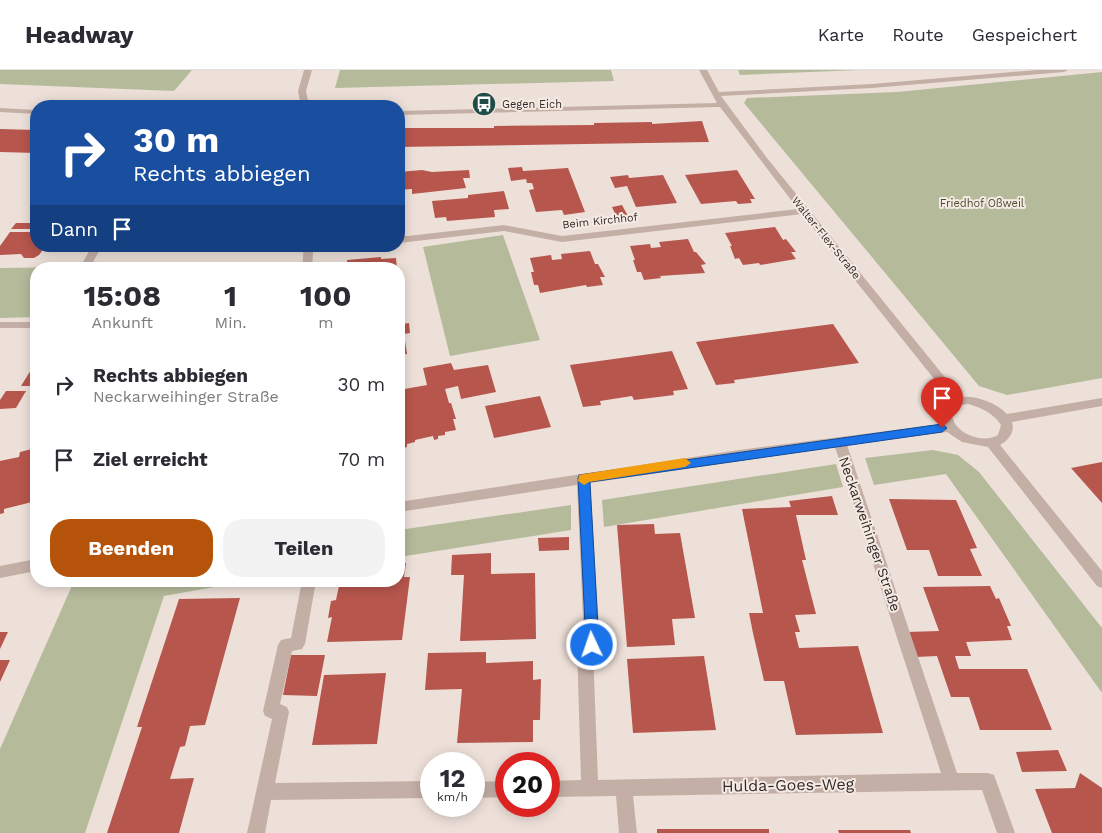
<!DOCTYPE html>
<html lang="de">
<meta charset="utf-8">
<style>
:root{--surface:#fff;--page:#f2f2f3;--text:#2b2b33;--muted:#7c7c81;--line:#e1e1e2;--accent:#b45309}
body{margin:0;font-family:"Work Sans",sans-serif;background:var(--page);color:var(--text);height:100vh;display:flex;flex-direction:column;font-size:19px;white-space:nowrap}
*{box-sizing:border-box;margin:0}
p{font-size:16px;color:var(--muted)}
.icon{flex:none;width:28px;height:28px;fill:none;stroke:currentColor;stroke-width:2;stroke-linecap:round;stroke-linejoin:round}
.map{position:relative;flex:1;overflow:hidden}
.sheet{position:absolute;left:30px;top:192px;width:375px;height:325px;display:flex;flex-direction:column;background:var(--surface);border-radius:20px;box-shadow:0 2px 12px #0003}
.sheet>*{flex:none}
.top-card{position:absolute;left:30px;top:30px;width:375px;height:152px;border-radius:20px;box-shadow:0 2px 12px #0003;background:#1a4fa0;color:#fff;overflow:hidden}
.speed{position:absolute;left:420px;top:682px;display:flex;gap:10px;font-size:25px;font-weight:700;text-align:center}
.speed>*{display:grid;place-content:center;width:65px;height:65px;border-radius:50%;background:var(--surface);box-shadow:0 2px 12px #0003;line-height:1}
.speed small{font-size:12px;font-weight:400}
.speed .limit{border:8px solid #d22;background:#fff;color:#111}
.pin{position:absolute;display:grid;place-items:center;width:42px;height:42px;color:#fff;margin:-51px -21px;border-radius:50% 50% 50% 0;rotate:-45deg;box-shadow:0 0 5px #0007}
.pin .icon{rotate:45deg}
.me{position:absolute;width:55px;margin:-28px;rotate:357deg;stroke-linejoin:round;filter:drop-shadow(0 0 4px #0008)}
.turn{display:flex;align-items:center;gap:18px;height:105px;padding:0 20px;font-size:22px}
.turn .icon{width:65px;height:65px;stroke-width:2.5}
.turn b{display:block;font-size:35px;line-height:42px}
.then{display:flex;align-items:center;height:48px;padding:0 20px;background:#0003;gap:10px;font-size:19px}
.eta{display:flex;justify-content:space-evenly;align-items:center;height:85px;text-align:center}
.eta b{font-size:30px;font-weight:700;line-height:35px}
.primary-button{display:flex;gap:10px;margin-top:auto;padding:10px 20px}
.primary-button a{flex:1;height:58px;border-radius:20px;background:var(--accent);color:#fff;font-size:20px;font-weight:700;line-height:58px;text-align:center}
.primary-button a+a{background:var(--page);color:var(--text)}
ul{padding:0;list-style:none}
li{display:flex;align-items:center;gap:15px;height:75px;padding:0 20px}
li div{flex:1}
li b{display:block;font-size:19px}
li em{font-style:normal}
header{display:flex;align-items:center;gap:30px;box-sizing:border-box;height:70px;padding:0 25px;background:var(--surface);border-bottom:1px solid var(--line)}
header strong{font-size:24px}
nav{display:flex;gap:28px;margin-inline-start:auto;font-size:18px}
.map>svg:first-child{display:block}
</style>
<header>
<strong>Headway</strong>
<nav><a>Karte</a><a>Route</a><a>Gespeichert</a></nav>
</header>
<div class="map">
<svg width="1102" height="763" viewBox="0 0 1102 763">
<rect width="100%" height="100%" fill="#ede0d9"/>
<g fill="#b5ba9b">
<polygon points="0,0 192,0 174,21 0,14"/>
<polygon points="340,0 611,0 614,11 335,18"/>
<polygon points="738,0 859,0 740,5"/>
<polygon points="1102,2 1102,308 1007,325 979,316 744,33 747,28 897,22"/>
<polygon points="503,165 540,270 450,286 423,177"/>
<polygon points="73,197 72,199 36,199 36,247 0,248 0,198"/>
<polygon points="933,380 958,385 979,402 1102,558 1102,623 946,404 874,415 865,388"/>
<polygon points="836,394 843,417 604,457 602,430"/>
<polygon points="571,435 571,460 399,487 399,460"/>
<polygon points="74,511 248,511 164,526 85,763 0,763 0,679"/>
</g>
<g fill="#b7564d">
<polygon points="702,51 709,72 399,77 399,58 494,58 494,56 594,55 594,53 652,52 652,54"/>
<polygon points="0,59 36,60 36,83 0,82"/>
<polygon points="522,97 523,101 568,98 585,142 564,145 562,140 536,142 529,120 534,119 532,113 527,113 526,109 511,111 508,98"/>
<polygon points="422,100 432,102 469,100 470,108 463,108 466,118 412,124 412,119 399,120 399,102"/>
<polygon points="737,100 755,129 750,129 752,133 738,134 736,131 701,134 685,105"/>
<polygon points="628,105 629,108 663,105 677,133 636,137 627,116 615,118 610,107"/>
<polygon points="504,121 509,139 494,140 495,147 447,151 446,147 435,148 432,131 468,128 468,125"/>
<polygon points="622,135 629,148 618,150 612,137"/>
<polygon points="16,153 36,153 36,156 34,159 11,159"/>
<polygon points="775,157 783,170 786,169 796,182 791,182 796,189 760,195 759,193 743,195 739,188 735,189 730,176 732,176 725,163"/>
<polygon points="10,162 36,162 36,176 51,176 44,178 39,185 34,188 24,188 21,184 0,185 0,176"/>
<polygon points="688,169 694,182 696,182 706,194 701,195 705,203 660,206 661,208 644,210 641,202 637,202 633,190 635,190 630,176 650,174 651,178 661,177 659,172"/>
<polygon points="208,176 236,176 235,179 207,179"/>
<polygon points="590,181 595,194 598,194 605,207 600,207 603,215 587,217 586,215 540,223 538,215 534,215 531,202 534,202 530,188 551,185 552,190 562,189 561,184"/>
<polygon points="381,187 381,189 396,188 397,199 342,199 342,196 347,196 347,190"/>
<polygon points="399,246 402,246 403,254 409,253 410,263 404,264 407,284 399,285"/>
<polygon points="833,254 859,293 734,310 735,313 716,315 696,272"/>
<polygon points="672,281 688,319 673,321 674,325 634,330 632,326 600,331 601,335 583,337 570,295"/>
<polygon points="36,292 36,316 21,316"/>
<polygon points="451,293 454,300 488,295 496,322 461,329 458,316 445,319 449,333 451,333 456,349 453,349 456,360 445,362 445,365 438,366 438,369 434,370 433,366 415,370 415,372 407,374 407,377 403,378 402,373 399,374 399,320 427,315 423,298"/>
<polygon points="6,321 26,321 16,338 0,339 0,330"/>
<polygon points="540,326 551,357 494,368 485,336"/>
<polygon points="36,378 36,431 4,439 4,443 0,444 0,391 19,387 20,382"/>
<polygon points="1102,392 1102,433 1071,398"/>
<polygon points="832,426 838,445 796,445 806,490 802,490 816,544 795,545 800,562 795,562 799,578 858,576 883,663 796,665 784,611 764,611 753,563 749,543 763,543 742,439 791,437 789,431"/>
<polygon points="889,429 956,430 977,478 970,479 982,506 938,506 929,480 907,480"/>
<polygon points="654,454 655,464 680,463 695,548 672,549 675,575 627,577 617,455"/>
<polygon points="569,467 569,480 539,481 538,468"/>
<polygon points="491,483 491,504 535,503 536,569 460,571 464,505 451,505 452,485"/>
<polygon points="406,493 404,507 410,507 402,570 327,572 332,547 328,548 331,531 336,530 340,511 399,511 399,494"/>
<polygon points="990,516 996,529 999,528 1011,556 1007,556 1012,570 966,572 971,586 955,586 959,599 1027,599 1052,660 980,660 969,627 951,627 937,586 916,587 907,562 939,561 923,517"/>
<polygon points="240,528 205,655 190,656 185,676 180,677 170,709 194,708 179,763 107,763 142,657 137,657 179,529"/>
<polygon points="0,562 8,562 0,579"/>
<polygon points="486,582 486,593 533,591 533,610 541,609 540,650 533,650 533,672 457,673 462,619 425,620 428,583"/>
<polygon points="291,585 325,585 317,626 283,625"/>
<polygon points="704,586 716,660 633,663 627,589"/>
<polygon points="0,590 10,590 0,612"/>
<polygon points="386,603 377,674 312,675 324,605"/>
<polygon points="1058,680 1067,701 1022,702 1016,682"/>
<polygon points="1080,703 1102,718 1102,763 1052,763 1035,719 1075,718"/>
<rect x="657" y="759" width="112" height="4"/>
<polygon points="838,760 910,760 911,763 839,763"/>
</g>
<g fill="none" stroke-linecap="round" stroke-linejoin="round">
<g fill="#c4afa6" fill-rule="evenodd">
<polygon points="304,0 312,0 306,21 309,36 301,36 298,21"/>
<path d="M699 0H707L719 22 872 14 1037 0H1068L1064 2 872 18 721 26 767 88 961 327C976 325 997 333 1007 344L1102 328V336L1012 352C1015 362 1009 370 1000 375L1102 501V518L1097 516 988 377 962 372 947 362 847 375 957 703H988L994 705 1015 763H997L982 720 633 726 637 763H619L616 726 549 727V711L581 710 577 576 580 571 584 570 577 415 399 442V432L739 380 941 354 939 345 940 338 951 330 802 144 562 172 504 161 399 173V167L504 155 562 166 798 139 720 37 399 45V41L717 33ZM968 334C982 338 993 343 1001 355L998 365C982 375 949 362 952 340L961 335ZM835 377 941 703 598 710 593 581 597 580 600 575 590 413Z"/>
<polygon points="0,38 36,40 36,44 0,42"/>
<polygon points="92,176 102,176 89,199 79,199"/>
<polygon points="304,176 351,176 346,179 313,182 312,199 302,199"/>
<rect x="0" y="252" width="36" height="6"/>
<polygon points="36,489 36,501 0,508 0,496"/>
<polygon points="302,511 316,511 305,574 302,579 292,581 280,634 287,637 289,642 275,713 431,711 431,728 271,730 265,763 247,763 272,649 265,646 263,641 278,575 281,570 291,568"/>
<polygon points="506,711 506,727 474,728 474,712"/>
</g>
</g>
<polygon fill="#1a73e8" stroke="#114b97" points="942,354 947,358 942,362 590,412 599,575 597,580 592,581 588,580 586,575 578,408 579,405"/>
<polygon fill="#f59e0b" points="685,388 691,393 685,397 589,412 584,415 578,411 579,405 584,404"/>
<defs>
<g id="bus-disc" transform="scale(1.25)"><circle r="9.5" fill="#214d49" stroke="#f6ebe4"/><path d="M-5-6H5V4H4V6H2V4H-2V6H-4V4H-5ZM-3.5-4V0h7V-4ZM-3.5 1.2v1.5H-2V1.2ZM2 1.2v1.5H3.5V1.2Z" fill="#fff"/></g>
</defs>
<g fill-rule="evenodd">
<use href="#bus-disc" x="484" y="34"/>
</g>
<g text-anchor="middle" dominant-baseline="central" stroke-width="4" stroke-linejoin="round" paint-order="stroke">
<g font-size="11" fill="#312826" stroke="#f6ebe4" text-anchor="start">
<text x="502" y="34">Gegen Eich</text>
</g>
<g font-size="11" fill="#464c2d" stroke="#f6ebe4">
<text x="982" y="133">Friedhof Oßweil</text>
</g>
<g font-size="11" fill="#312826" stroke="#f6ebe4">
<text transform="translate(600 151) rotate(-6)">Beim Kirchhof</text>
<text transform="translate(826 168) rotate(51)">Walter-Flex-Straße</text>
</g>
<g font-size="14" fill="#312826" stroke="#f6ebe4">
<text transform="translate(870 464) rotate(71)">Neckarweihinger Straße</text>
</g>
<g font-size="16" fill="#312826" stroke="#f6ebe4">
<text transform="translate(788 715) rotate(-1)">Hulda-Goes-Weg</text>
</g>
</g>
</svg>
<div class="speed"><div>12<small>km/h</small></div><div class="limit">20</div></div>
<div class="pin" style="left:942px;top:358px;background:#d93025"><svg class="icon" aria-label="arrive" viewBox="0 0 24 24"><path d="M6 21V4h12l-3 4 3 4H6"/></svg></div>
<svg class="me" style="left:592px;top:575px" viewBox="-20 -20 40 40"><circle r="17" fill="#1a73e8" stroke="#fff" stroke-width="3"/><path d="M0-11L8 9 0 5-8 9z" fill="#fff"/></svg>
<div class="top-card">
<div class="turn"><svg class="icon" aria-label="right" viewBox="0 0 24 24"><path d="M7 20v-9h11M14 6l5 5-5 5"/></svg><div><b>30 m</b>Rechts abbiegen</div></div>
<div class="then">Dann<svg class="icon" aria-label="arrive" viewBox="0 0 24 24"><path d="M6 21V4h12l-3 4 3 4H6"/></svg></div>
</div>
<section class="sheet">
<div class="eta">
<div><b>15:08</b><p>Ankunft</p></div>
<div><b>1</b><p>Min.</p></div>
<div><b>100</b><p>m</p></div>
</div>
<ul>
<li><svg class="icon" aria-label="right" viewBox="0 0 24 24"><path d="M7 20v-9h11M14 6l5 5-5 5"/></svg><div><b>Rechts abbiegen</b><p>Neckarweihinger Straße</p></div><em>30 m</em></li>
<li><svg class="icon" aria-label="arrive" viewBox="0 0 24 24"><path d="M6 21V4h12l-3 4 3 4H6"/></svg><div><b>Ziel erreicht</b></div><em>70 m</em></li>
</ul>
<div class="primary-button"><a>Beenden</a><a>Teilen</a></div>
</section>
</div>
